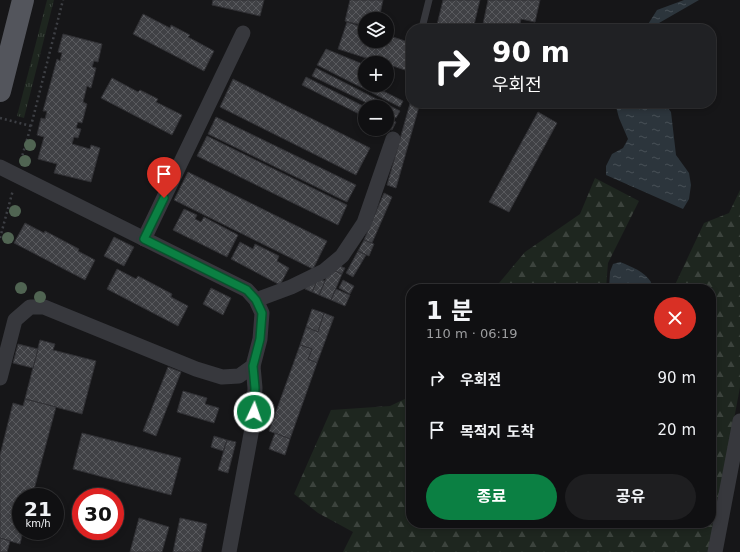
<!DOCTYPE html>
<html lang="ko">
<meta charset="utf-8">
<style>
:root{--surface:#101012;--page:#1e1e20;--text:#f1f3f6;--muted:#9c9d9f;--line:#303032;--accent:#0b8043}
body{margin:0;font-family:"DejaVu Sans","Noto Sans KR",sans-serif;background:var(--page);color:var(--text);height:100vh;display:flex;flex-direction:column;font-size:15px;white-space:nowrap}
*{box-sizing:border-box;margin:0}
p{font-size:13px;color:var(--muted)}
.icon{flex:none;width:22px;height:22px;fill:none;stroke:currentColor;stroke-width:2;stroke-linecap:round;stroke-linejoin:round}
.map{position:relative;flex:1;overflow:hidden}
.panel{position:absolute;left:406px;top:284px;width:310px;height:244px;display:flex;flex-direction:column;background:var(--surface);border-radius:16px;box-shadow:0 2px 6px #0003,0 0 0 1px var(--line)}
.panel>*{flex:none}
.banner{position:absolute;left:406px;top:24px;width:310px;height:84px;border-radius:16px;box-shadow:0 2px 6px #0003,0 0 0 1px var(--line);background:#202124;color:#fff;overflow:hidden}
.fabs{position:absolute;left:358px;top:12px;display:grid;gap:8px}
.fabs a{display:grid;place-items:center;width:36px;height:36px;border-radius:50%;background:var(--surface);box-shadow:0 2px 6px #0003,0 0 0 1px var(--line);font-size:20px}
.speed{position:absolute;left:12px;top:488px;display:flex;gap:8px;font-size:20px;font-weight:700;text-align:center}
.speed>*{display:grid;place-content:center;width:52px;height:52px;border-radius:50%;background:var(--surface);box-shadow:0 2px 6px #0003,0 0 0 1px var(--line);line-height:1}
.speed small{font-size:10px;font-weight:400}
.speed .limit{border:6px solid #d22;background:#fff;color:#111}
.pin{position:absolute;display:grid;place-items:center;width:34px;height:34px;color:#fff;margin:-41px -17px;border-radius:50% 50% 50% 0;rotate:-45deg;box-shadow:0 0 4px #0007}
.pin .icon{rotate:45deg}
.me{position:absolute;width:44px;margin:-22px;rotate:3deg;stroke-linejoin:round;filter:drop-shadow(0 0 3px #0008)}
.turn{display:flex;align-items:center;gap:14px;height:84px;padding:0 20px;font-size:18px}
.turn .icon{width:52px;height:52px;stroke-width:2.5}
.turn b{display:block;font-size:28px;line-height:34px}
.round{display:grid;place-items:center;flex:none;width:42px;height:42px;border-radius:21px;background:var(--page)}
.headline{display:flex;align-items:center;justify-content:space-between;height:68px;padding:0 20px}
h1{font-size:24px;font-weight:700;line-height:30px}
.button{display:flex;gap:8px;margin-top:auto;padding:8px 20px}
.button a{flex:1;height:46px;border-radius:24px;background:var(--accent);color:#fff;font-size:16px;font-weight:700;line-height:46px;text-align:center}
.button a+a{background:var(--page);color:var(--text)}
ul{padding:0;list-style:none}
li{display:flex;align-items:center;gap:12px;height:52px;padding:0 20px}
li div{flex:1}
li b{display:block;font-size:15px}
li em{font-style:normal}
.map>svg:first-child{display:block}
</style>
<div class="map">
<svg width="740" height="552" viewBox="0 0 740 552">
<defs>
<pattern id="grass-tufts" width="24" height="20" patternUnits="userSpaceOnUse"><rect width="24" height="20" fill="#1e261f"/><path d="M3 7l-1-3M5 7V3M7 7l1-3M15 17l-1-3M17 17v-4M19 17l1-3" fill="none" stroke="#3c433d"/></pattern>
<pattern id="forest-firs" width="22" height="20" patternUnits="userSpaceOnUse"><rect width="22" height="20" fill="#1e261f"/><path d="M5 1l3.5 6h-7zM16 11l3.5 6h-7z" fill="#3c433d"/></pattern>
<pattern id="water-ripples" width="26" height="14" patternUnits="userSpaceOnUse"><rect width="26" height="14" fill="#2c353c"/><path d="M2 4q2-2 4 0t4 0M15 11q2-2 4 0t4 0" fill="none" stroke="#485056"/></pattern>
<pattern id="building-cross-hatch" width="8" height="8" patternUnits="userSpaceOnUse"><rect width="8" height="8" fill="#404145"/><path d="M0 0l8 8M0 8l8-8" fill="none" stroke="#595a5e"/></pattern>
</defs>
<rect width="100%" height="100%" fill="#161618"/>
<polygon fill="url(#grass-tufts)" points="47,0 54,0 24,118 17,116"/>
<g fill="url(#forest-firs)">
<polygon points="595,178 639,201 608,263 606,289 494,289 525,252 580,214"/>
<polygon points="740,190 740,387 714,527 708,552 343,552 353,532 318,513 294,494 331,410 390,406 411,396 411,523 711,523 711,289 673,289 704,223 729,213"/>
</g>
<g fill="url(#water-ripples)">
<polygon points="684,0 699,0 659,23 654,29 645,29 657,10"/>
<polygon points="615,103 664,103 671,112 676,155 689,173 691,185 689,199 683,209 606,175 606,166 612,154 623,148 628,139 619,118"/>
<path d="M620 262C632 267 644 271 651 282L650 289H609L610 272 613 264Z"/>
</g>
<g fill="url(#building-cross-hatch)" stroke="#303034">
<polygon points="213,0 264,0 260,16 212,5"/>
<polygon points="350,0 383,0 379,19 365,19 365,26 345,21"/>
<polygon points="443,0 480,0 473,29 436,29"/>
<polygon points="488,0 540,0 535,22 521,19 519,29 482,29"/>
<polygon points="143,14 170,28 171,25 190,35 188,37 214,51 204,71 133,34"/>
<polygon points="347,22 365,28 365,41 387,41 387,35 411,43 411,72 387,64 387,63 382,63 338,49"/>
<polygon points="63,34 102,44 98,62 94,61 92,67 96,68 91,88 87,86 83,102 87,104 82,123 78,122 76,128 81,129 78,138 74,137 72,144 90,149 91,145 100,148 91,182 54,173 57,164 38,159 44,137 37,135 41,118 45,119 47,111 43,111 57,59 60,61 62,53 58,52"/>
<polygon points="326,49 365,65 365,85 371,85 403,101 400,107 317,65"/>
<polygon points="316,68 400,111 396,118 387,113 387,107 375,107 312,76"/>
<polygon points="306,77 365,107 365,117 302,85"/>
<polygon points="112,78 138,92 140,90 158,99 156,102 182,115 172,135 101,98"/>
<polygon points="233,79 370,148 356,175 220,107"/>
<polygon points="411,100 411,103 420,103 396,188 387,185"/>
<polygon points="538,112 557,123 509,212 489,202"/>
<polygon points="216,117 356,185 347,202 208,134"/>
<polygon points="387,118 396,122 392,130 387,128"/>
<polygon points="207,136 347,205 338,225 197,156"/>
<polygon points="188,172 327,241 313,269 174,200"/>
<polygon points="384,193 392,197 372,243 364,240"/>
<polygon points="184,209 197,215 195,219 201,222 204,217 238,235 227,257 173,230"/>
<polygon points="25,223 44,233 45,231 79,249 78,251 95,260 85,280 14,243"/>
<polygon points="114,237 134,247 124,266 104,256"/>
<polygon points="364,240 374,244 369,256 358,251"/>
<polygon points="240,242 253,249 255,244 279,256 277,261 289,268 280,285 231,259"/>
<polygon points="358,251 366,255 353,277 346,273"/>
<polygon points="337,265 345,268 342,274 334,271"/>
<polygon points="117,269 136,279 138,276 172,294 171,297 188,306 178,326 107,289"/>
<polygon points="330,269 342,274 331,300 319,295"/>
<polygon points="318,278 325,281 319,295 312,292"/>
<polygon points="309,280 316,283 312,292 305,289"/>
<polygon points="343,280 354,286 350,294 339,288"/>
<polygon points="211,288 231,298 223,315 203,304"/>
<polygon points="336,289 350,295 345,306 331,300"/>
<polygon points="312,309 324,313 318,332 306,327"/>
<polygon points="324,313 334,317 317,363 308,359 312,349 300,345 306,327 318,332"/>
<polygon points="40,340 55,344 53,350 96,361 82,414 25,399"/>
<polygon points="18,344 38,349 33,368 13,363"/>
<polygon points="300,345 312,349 308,359 317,363 290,439 269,431"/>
<polygon points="168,367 181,372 156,436 143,431"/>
<polygon points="183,391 207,398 205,404 219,408 214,423 177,412"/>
<polygon points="25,399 56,407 32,497 21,497 21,531 23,531 20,544 0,538 0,455 13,403 23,406"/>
<polygon points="82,433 181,458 171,495 73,469"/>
<polygon points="275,433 290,439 285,455 269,449"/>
<polygon points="214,436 227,440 223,451 211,447"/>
<polygon points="227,440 236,442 228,473 218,470"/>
<polygon points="139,518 169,527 162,552 130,552"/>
<polygon points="180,518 207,524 201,552 173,552"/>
<polygon points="0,538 10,541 7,552 0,552"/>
</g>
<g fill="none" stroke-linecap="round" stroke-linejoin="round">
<g stroke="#3d3f44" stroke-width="2.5" stroke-dasharray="2 3" stroke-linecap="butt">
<polyline points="0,118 31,126"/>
<polyline points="21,160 31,126 63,0"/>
<polyline points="0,238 13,190"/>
</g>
<polyline stroke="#37383d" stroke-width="7" points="422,28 429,0"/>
<g stroke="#37383d" stroke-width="15">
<polyline points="0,167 247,290 256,300 262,313 260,339 253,366 239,376 222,377 196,369 44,307 30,307 15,320 0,378"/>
<polyline points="144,239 243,33"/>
<polyline points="256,300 291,287 324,271 342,256 364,223 393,139"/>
<polyline points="229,552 253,423 255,388 253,366"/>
<polyline points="715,552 740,421"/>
</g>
<polyline stroke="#53555c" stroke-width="22" points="0,91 23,0"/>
</g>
<g fill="#506452">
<circle cx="30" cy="145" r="6"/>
<circle cx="25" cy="161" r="6"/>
<circle cx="15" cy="211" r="6"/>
<circle cx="8" cy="238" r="6"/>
<circle cx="21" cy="288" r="6"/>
<circle cx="40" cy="297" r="6"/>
</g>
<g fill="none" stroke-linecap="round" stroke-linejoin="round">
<g stroke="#07532c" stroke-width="10">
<polyline id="route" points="164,198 144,239 247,290 256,300 262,313 260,339 253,366 255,388 254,412"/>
</g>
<use href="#route" stroke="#0b8043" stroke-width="7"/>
</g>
</svg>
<div class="fabs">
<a><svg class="icon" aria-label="layers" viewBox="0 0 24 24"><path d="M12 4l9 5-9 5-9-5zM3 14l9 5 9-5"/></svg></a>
<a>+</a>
<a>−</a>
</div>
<div class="speed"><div>21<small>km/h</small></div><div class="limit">30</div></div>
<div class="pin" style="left:164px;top:198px;background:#d93025"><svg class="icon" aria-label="arrive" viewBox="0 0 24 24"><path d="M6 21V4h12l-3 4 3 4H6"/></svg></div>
<svg class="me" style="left:254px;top:412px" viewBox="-20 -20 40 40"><circle r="17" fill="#0b8043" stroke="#fff" stroke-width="3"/><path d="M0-11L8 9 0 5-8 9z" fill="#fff"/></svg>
<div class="banner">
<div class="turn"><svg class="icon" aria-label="right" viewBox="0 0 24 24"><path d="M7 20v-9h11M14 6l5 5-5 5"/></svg><div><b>90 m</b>우회전</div></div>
</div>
<section class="panel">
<div class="headline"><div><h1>1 분</h1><p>110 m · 06:19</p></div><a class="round" style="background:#d93025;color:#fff"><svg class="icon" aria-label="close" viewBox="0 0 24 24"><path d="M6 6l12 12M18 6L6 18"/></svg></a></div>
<ul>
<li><svg class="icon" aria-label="right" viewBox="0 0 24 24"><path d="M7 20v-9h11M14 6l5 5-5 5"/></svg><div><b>우회전</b></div><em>90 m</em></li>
<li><svg class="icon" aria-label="arrive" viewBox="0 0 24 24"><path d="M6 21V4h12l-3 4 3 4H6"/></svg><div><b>목적지 도착</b></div><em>20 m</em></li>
</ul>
<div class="button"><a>종료</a><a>공유</a></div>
</section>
</div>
